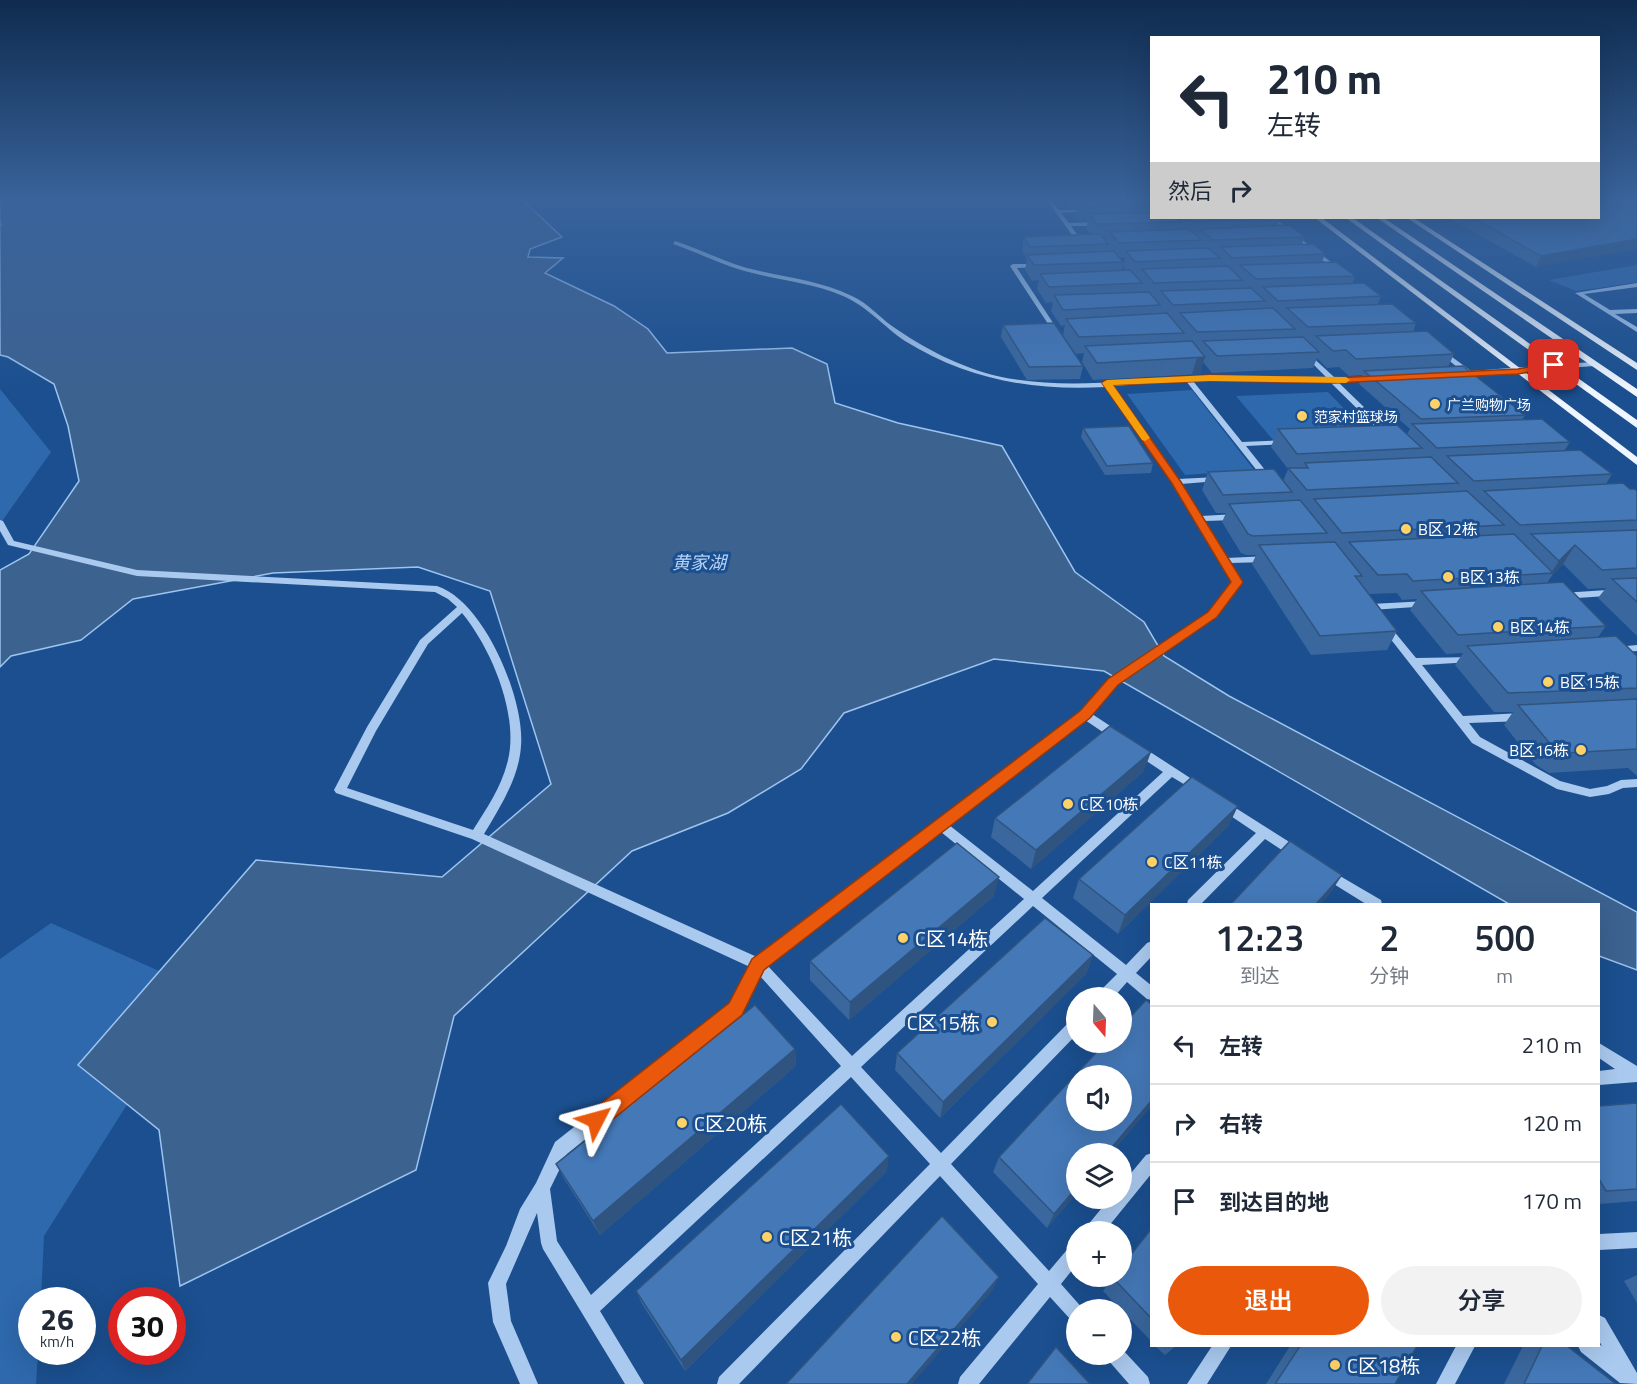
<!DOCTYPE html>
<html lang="zh">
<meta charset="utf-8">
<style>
:root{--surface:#fff;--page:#f2f2f3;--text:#1f2937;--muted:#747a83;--line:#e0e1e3;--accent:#ea580c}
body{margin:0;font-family:"Titillium Web","Noto Sans SC",sans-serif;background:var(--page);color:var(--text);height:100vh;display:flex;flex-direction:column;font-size:22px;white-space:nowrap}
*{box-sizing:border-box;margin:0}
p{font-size:20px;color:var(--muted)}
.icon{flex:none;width:33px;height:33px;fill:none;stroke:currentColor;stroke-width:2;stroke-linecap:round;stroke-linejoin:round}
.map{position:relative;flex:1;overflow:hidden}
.details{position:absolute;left:1150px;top:903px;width:450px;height:444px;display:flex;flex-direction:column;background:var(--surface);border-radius:0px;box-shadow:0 6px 24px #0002}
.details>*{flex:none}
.banner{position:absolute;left:1150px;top:36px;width:450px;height:183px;border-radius:0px;box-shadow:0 6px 24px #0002;background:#fff;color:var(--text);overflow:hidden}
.needle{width:39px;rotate:161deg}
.buttons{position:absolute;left:1066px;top:987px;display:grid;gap:12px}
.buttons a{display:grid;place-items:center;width:66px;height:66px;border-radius:50%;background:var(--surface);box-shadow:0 6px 24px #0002;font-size:30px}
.speed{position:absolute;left:18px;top:1287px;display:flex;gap:12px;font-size:30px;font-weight:700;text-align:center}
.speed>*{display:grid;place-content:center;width:78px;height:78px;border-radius:50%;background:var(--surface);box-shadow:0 6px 24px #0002;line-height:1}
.speed small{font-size:15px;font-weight:400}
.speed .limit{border:9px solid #d22;background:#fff;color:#111}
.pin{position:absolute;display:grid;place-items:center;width:51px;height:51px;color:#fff;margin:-26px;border-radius:12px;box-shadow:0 3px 9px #0006}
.me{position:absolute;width:66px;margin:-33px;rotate:51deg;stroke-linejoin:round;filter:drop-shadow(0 0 4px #0008)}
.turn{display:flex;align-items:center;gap:21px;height:126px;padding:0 18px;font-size:27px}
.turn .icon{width:78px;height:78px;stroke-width:2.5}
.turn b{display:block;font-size:42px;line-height:51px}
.then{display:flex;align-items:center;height:57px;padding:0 18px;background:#0003;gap:12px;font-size:22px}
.eta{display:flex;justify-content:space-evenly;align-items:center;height:102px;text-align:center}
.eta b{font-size:36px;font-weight:600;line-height:42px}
.cta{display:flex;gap:12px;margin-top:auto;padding:12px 18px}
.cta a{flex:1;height:69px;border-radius:36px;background:var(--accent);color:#fff;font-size:24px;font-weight:600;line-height:69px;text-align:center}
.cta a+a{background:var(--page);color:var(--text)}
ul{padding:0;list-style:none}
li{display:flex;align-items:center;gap:18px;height:78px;padding:0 18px;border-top:2px solid var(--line)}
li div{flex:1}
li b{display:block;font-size:22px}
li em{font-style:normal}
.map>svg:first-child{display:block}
</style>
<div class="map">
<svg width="1637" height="1384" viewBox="0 0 1637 1384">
<rect width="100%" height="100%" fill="#1b4f8f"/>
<g fill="#2e69ad">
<polygon points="1637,265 1637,282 1632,283 1576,291 1549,280"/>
<polygon points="0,389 51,452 0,524"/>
<polygon points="1192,390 1254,470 1185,475 1127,394"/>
<polygon points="1328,392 1372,437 1274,441 1236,396"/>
<polygon points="51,923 200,989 44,1236 41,1300 32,1300 32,1352 38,1352 36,1384 0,1384 0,959"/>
</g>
<polygon fill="#3c6290" stroke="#9cc4f0" stroke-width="1.5" points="0,197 519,197 562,237 530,249 528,257 563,258 545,273 614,306 648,329 667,353 792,348 827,364 835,403 898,423 1002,446 1075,572 1144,622 1164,656 1229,696 1637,912 1637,970 1599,956 1599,904 1509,904 1104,671 994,659 844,713 801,769 728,813 632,851 454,1016 416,1170 180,1286 159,1130 78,1065 256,860 442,877 551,784 490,591 418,567 273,573 133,599 81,640 11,656 0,667 0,570 29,554 79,481 68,426 54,384 8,357 0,355"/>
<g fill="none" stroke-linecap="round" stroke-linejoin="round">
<polyline stroke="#a9c9ee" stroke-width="2" stroke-dasharray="1.5 2" stroke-linecap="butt" points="0,222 2,224 0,227"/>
<g fill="#a9c9ee" fill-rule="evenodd">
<polygon points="1045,197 1081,197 1079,198 1051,199 1059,210 1089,210 1091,211 1061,213 1069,223 1101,222 1104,224 1101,226 1071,226 1078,236 1090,240 1087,242 1074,238"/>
<polygon points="1269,218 1274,218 1340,269 1340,271 1336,271"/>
<path d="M675 241C700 249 722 261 747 268 782 277 819 280 852 296 868 303 878 316 892 326 923 348 960 367 997 376 1060 390 1122 381 1186 377 1232 374 1279 377 1326 377L1303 354 1308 353 1334 377 1374 378 1375 379 1372 381 1338 382 1393 435 1386 437 1330 382 1193 381 1242 442 1288 440V444H1285L1246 446 1273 480 1269 482H1266L1186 381 1113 386 1178 479 1218 477 1222 479 1218 481 1181 484 1201 516 1237 514 1241 517 1237 520 1204 521 1227 558 1268 556 1272 559 1268 562 1230 563 1242 582 1215 616 1117 685 1092 714 1121 733 1123 736 1121 739H1113L1085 720 949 825 1033 891 1163 772 1133 752 1131 749 1133 746H1141L1201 785 1203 788 1201 791 1197 792 1172 777 1042 898 1126 965 1147 943 1152 941V956L1136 973 1152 986V1000L1147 999 1127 982 1113 998H1096L1098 993 1117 974 1033 906 861 1067 941 1153 1072 1019 1077 1017V1034L951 1164 1049 1271 1071 1245 1077 1243V1264L1061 1284 1084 1310H1077V1323L1071 1320 1050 1297 979 1384H958L960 1377 1038 1284 940 1176 739 1384H717L719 1377 930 1164 851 1077 600 1311 644 1384H625L543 1249 541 1243 537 1213 506 1284 511 1321 538 1384H520L493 1322 488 1283 506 1246 520 1209 536 1183 555 1142 731 1004 750 967 472 839 336 793 334 790 367 727 420 640 457 607 448 599 435 592 137 576 8 545 0 531V520L3 521 14 541 137 570 437 586C484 601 525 699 521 746 519 778 500 807 484 834L757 957 1081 712 1109 679 1209 612 1232 582 1172 482 1106 387C1033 391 968 380 905 341 884 327 867 306 843 296 810 282 775 280 741 270 718 263 696 252 673 244ZM462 613C491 648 519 714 508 760 502 786 487 808 473 830L347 788 376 731 428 644ZM941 832 1024 899 852 1056 767 965ZM759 975 841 1066 591 1295 557 1241 550 1189 567 1154 741 1014Z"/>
<polygon points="1041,264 1041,266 1039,267 1017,268 1061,335 1060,336 1056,336 1010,266 1013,264"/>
<polygon points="1637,283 1637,287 1584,294 1610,310 1637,309 1637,313 1615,314 1637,327 1637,332 1575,293"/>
<polygon points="1440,351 1444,351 1471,371 1577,363 1594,362 1597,364 1594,366 1460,376 1457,374 1463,372 1440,353"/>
<polygon points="1637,588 1637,594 1562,599 1557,596 1562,593"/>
<polygon points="1427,601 1430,602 1432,604 1430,606 1371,610 1366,607 1371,604"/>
<polygon points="1385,623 1388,624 1416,658 1476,657 1477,659 1476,661 1472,662 1422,665 1463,716 1523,713 1528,717 1523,721 1469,723 1480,737 1560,781 1590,789 1607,786 1621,780 1637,779 1637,787 1623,788 1609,794 1590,797 1557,789 1472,743 1382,628 1380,626"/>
<polygon points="1637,645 1637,651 1616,653 1611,650 1616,647"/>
<polygon points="1223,800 1302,850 1304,854 1302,858 1298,859 1294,858 1265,839 1201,904 1187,904 1188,900 1256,833 1219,808 1217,805 1219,802"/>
<polygon points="1328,869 1381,900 1382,904 1366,904 1324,878 1322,874 1324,870"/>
<polygon points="1599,1043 1637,1066 1637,1082 1599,1085 1599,1071 1615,1069 1599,1058"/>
<polygon points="1152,1153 1152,1173 1104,1232 1085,1232 1087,1226 1110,1198 1122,1198 1122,1184 1146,1155"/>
<polygon points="1637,1232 1637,1248 1599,1250 1599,1234"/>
<polygon points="1599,1315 1605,1318 1637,1373 1637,1384 1620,1383 1581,1352 1578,1346 1599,1346 1599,1344 1602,1346 1599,1341"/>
<polygon points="1212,1346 1231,1346 1207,1384 1187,1384"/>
<polygon points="1456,1346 1475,1346 1455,1384 1436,1384"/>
<polygon points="1122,1349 1148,1377 1150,1384 1129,1384 1108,1360 1105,1354 1122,1354"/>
</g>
<g fill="#f0f6ff" fill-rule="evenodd">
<polygon points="1315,218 1322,218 1637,457 1637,465"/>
<polygon points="1346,218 1353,218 1637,420 1637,428"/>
<polygon points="1377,218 1384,218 1637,389 1637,397"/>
<polygon points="1407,218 1414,218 1637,363 1637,370"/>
</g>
</g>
<g fill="#3a679d" fill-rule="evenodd">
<path d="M1064 197H1152V218H1280L1278 226 1305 237 1302 244 1325 254 1322 262 1355 276 1352 284 1381 296 1378 304 1416 323 1413 332 1454 354 1448 367 1525 415 1522 420 1570 442 1565 450 1612 474 1606 484 1637 491V636L1598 598 1606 588 1588 589 1563 564 1553 574 1547 583 1606 626 1598 637 1637 656V776L1628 768 1549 773 1536 765 1504 725 1513 712H1494L1455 665 1463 653 1446 654 1410 610 1417 599 1402 600 1397 593 1369 594 1397 631 1387 650 1311 655 1252 564 1256 555H1246L1241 553 1222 522 1226 513H1216L1202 490 1208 472 1283 481 1288 469 1271 447 1278 429 1407 434 1410 429 1359 384 1362 375 1349 376 1339 367 1327 368 1317 358 1313 368 1212 373 1203 362 1200 374 1093 380 1082 362 1084 353 1076 354 1063 335 1065 325 1061 326 1051 311 1053 302 1046 303 1037 289 1039 280 1032 281 1025 270 1027 259 1022 251 1024 237 1092 235 1086 228 1088 220 1080 221 1076 215 1077 207 1070 208 1064 200ZM1125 257 1123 266 1126 270H1122L1123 262 1120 258Z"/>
<polygon points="1449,218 1599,218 1536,267"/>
<polygon points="1003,325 1083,366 1080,379 1027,380 1001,337"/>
<polygon points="1083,428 1153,463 1151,473 1105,475 1081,437"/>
<polygon points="1144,771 1031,869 991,837 995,818"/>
<polygon points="1229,825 1118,934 1073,898 1079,879"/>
<polygon points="994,896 849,1020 810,980 810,961"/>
<polygon points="1093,955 1086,974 940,1118 895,1070 897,1053"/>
<polygon points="1152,1005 1152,1105 1047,1228 993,1172 999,1157"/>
<polygon points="795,1049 796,1066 600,1235 564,1179 556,1164"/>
<polygon points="1637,1103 1637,1201 1599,1204 1599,1106"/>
<polygon points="887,1171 685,1371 642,1304 636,1291"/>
<polygon points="1152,1228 1152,1342 1103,1291"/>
<polygon points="1637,1275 1637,1303 1624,1281"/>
<polygon points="1155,1346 1176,1346 1165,1355"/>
<polygon points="1290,1346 1417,1346 1395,1384 1266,1384"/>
<polygon points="1523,1346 1567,1346 1616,1384 1504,1384"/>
</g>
<g fill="#305480">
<polygon points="1637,239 1637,249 1536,267 1541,256"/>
<polygon points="1205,357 1200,374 1192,374 1197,358"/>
<polygon points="1575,545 1563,564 1553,574 1553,573 1551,573 1559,561"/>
<polygon points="1151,752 1144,771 1031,869 1036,850"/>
<polygon points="1238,806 1229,825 1118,934 1125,915"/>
<polygon points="1342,875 1330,894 1320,904 1316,904"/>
<polygon points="999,877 994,896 849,1020 850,1002"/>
<polygon points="1093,955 1086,974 940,1118 943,1102"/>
<polygon points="795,1049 796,1066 600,1235 593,1221"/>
<polygon points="1152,1100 1152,1105 1111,1154 1106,1154"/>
<polygon points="889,1156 887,1171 685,1371 681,1360"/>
<polygon points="1077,1187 1077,1193 1047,1228 1054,1214"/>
<polygon points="999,1277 993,1290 912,1384 907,1384"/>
</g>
<g fill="#4478b7" stroke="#305480" stroke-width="1.5" fill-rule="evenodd">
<polygon points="1599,197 1637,197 1637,239 1541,256 1473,218 1599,218"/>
<polygon points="1152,199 1152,205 1083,207 1078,201"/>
<polygon points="1152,213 1152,218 1176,218 1181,222 1101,224 1097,224 1089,214"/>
<polygon points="1189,218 1280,218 1193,222"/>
<polygon points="1289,225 1305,237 1213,240 1201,229"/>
<polygon points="1189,229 1201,240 1119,243 1110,232"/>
<polygon points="1100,234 1108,244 1030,247 1024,237"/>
<polygon points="1314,244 1325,254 1232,258 1221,247"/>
<polygon points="1208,248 1220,258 1135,262 1126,251"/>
<polygon points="1114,251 1123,262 1034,265 1027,255"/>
<polygon points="1336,262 1355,276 1256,279 1240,265"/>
<polygon points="1228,266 1242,280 1154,283 1142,269"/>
<polygon points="1130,270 1142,283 1049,287 1040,274"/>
<polygon points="1364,283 1381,296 1278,301 1263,287"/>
<polygon points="1251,288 1265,301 1173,305 1161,291"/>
<polygon points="1149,292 1160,305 1063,310 1054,295"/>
<polygon points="1392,304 1416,323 1308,327 1287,308"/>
<polygon points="1273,308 1295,329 1197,332 1180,313"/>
<polygon points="1167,313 1184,333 1079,337 1066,319"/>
<polygon points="1054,323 1083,366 1029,367 1003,325"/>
<polygon points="1427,331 1454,354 1356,359 1346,350 1333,351 1316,336"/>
<polygon points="1303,337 1319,352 1217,356 1203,341"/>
<polygon points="1192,341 1205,357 1097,363 1085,346"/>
<polygon points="1463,366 1525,415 1421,419 1364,371"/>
<polygon points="1542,419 1570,442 1437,448 1412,424"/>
<polygon points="1397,425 1422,448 1297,454 1278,429"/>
<polygon points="1129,426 1153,463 1107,466 1083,428"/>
<polygon points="1580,450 1612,474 1474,481 1447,456"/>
<polygon points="1431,457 1458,483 1307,490 1288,468 1308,468 1305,463"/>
<polygon points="1274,469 1292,492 1223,495 1208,472"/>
<polygon points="1623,483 1630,489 1635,489 1637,491 1637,520 1520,525 1484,491"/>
<polygon points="1467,491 1504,525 1342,533 1314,499"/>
<polygon points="1300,500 1327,533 1253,536 1248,534 1229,504"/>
<polygon points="1637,530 1637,568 1602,570 1575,545 1559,561 1531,534"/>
<polygon points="1514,534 1553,573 1413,581 1407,574 1378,575 1349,542"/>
<polygon points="1335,542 1362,576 1355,576 1397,631 1320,636 1259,545"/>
<polygon points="1637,578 1637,602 1612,579"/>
<polygon points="1563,582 1606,626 1458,635 1421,591"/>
<polygon points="1616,636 1637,656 1637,688 1508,693 1467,646"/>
<polygon points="1637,699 1637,749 1565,753 1552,746 1518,705"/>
<polygon points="1110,726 1151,752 1036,850 995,818"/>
<polygon points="1192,777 1238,806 1125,915 1079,879"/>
<polygon points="1290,841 1342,875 1316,904 1231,904"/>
<polygon points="957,843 999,877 850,1002 810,961"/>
<polygon points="1045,918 1093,955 943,1102 897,1053"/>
<path d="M1146 1000 1152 1005V1100L1106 1154H1077V1187L1054 1214 999 1157 1106 1042H1122V1026ZM1077 1076H1122V1120H1077Z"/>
<polygon points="755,1005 795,1049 593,1221 556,1164"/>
<polygon points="1637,1103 1637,1189 1606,1191 1599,1179 1599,1106"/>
<polygon points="841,1104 889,1156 681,1360 636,1291"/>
<polygon points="942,1216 999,1277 907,1384 786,1384"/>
<polygon points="1152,1228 1152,1319 1113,1278 1114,1276 1122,1276 1122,1266"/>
<polygon points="1300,1346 1417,1346 1395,1384 1275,1384"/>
<polygon points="1542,1346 1567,1346 1616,1384 1524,1384"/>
<polygon points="1056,1347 1090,1384 1027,1384"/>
</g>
<linearGradient id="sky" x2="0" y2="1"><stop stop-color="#0f2b4f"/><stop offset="0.51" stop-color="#39639b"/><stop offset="1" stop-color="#39639b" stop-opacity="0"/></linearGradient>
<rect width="1637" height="390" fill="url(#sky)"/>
<polygon fill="#ea580c" stroke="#983908" stroke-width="1.5" points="1554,362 1558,363 1558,367 1518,374 1334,383 1210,381 1113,385 1181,482 1243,582 1241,585 1217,617 1118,685 1090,718 764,970 742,1015 603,1127 596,1130 589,1127 586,1120 589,1113 729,1003 752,959 1080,711 1108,679 1208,612 1231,582 1171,482 1102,383 1104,381 1210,375 1334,378 1518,369"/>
<polygon fill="#f59e0b" points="1210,375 1346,377 1350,380 1346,383 1210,381 1113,385 1150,438 1145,441 1142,440 1102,383 1107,380"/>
<g fill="#ffd166" stroke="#1b4f8f" stroke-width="2">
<circle cx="1435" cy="404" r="6"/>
<circle cx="1302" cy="416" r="6"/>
<circle cx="1406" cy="529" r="6"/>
<circle cx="1448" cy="577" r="6"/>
<circle cx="1498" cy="627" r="6"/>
<circle cx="1548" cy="682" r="6"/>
<circle cx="1581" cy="750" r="6"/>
<circle cx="1068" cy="804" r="6"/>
<circle cx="1152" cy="862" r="6"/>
<circle cx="903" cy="938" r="6"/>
<circle cx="992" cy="1022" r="6"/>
<circle cx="682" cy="1123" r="6"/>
<circle cx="767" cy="1237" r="6"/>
<circle cx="896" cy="1337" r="6"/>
<circle cx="1335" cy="1365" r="6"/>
</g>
<g text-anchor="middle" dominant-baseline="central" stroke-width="6" stroke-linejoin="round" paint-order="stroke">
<g font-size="14" fill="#fff" stroke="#1b4f8f" text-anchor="start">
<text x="1447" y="404">广兰购物广场</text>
<text x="1314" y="416">范家村篮球场</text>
</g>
<g font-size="16" fill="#fff" stroke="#1b4f8f" text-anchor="start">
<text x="1418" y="529">B区12栋</text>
<text x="1460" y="577">B区13栋</text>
<text x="1510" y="627">B区14栋</text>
<text x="1560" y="682">B区15栋</text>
<text x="1569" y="750" text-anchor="end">B区16栋</text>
<text x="1080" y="804">C区10栋</text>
<text x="1164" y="862">C区11栋</text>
</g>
<g font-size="18" font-style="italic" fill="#b5d3f5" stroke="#1b4f8f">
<text x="699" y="562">黄家湖</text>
</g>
<g font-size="20" fill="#fff" stroke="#1b4f8f" text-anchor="start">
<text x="915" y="938">C区14栋</text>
<text x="980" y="1022" text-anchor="end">C区15栋</text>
<text x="694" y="1123">C区20栋</text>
<text x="779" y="1237">C区21栋</text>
<text x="908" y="1337">C区22栋</text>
<text x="1347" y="1365">C区18栋</text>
</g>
</g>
</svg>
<div class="buttons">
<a><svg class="needle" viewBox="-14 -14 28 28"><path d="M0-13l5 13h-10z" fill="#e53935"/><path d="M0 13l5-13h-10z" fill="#747a83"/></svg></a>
<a><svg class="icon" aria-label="sound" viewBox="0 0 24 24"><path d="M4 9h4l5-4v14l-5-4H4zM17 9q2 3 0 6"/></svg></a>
<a><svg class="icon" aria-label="layers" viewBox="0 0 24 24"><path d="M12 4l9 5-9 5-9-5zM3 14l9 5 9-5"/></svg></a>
<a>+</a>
<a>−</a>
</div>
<div class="speed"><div>26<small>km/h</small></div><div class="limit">30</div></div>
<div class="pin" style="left:1554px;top:365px;background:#d93025"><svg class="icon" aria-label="arrive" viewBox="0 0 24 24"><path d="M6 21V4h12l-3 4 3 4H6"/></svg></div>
<svg class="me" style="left:596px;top:1120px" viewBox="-20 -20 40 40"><path d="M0-17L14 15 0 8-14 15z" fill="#ea580c" stroke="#fff" stroke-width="4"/></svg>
<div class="banner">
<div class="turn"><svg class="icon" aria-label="left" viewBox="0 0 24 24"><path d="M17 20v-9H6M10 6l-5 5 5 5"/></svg><div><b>210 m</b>左转</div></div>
<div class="then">然后<svg class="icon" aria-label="right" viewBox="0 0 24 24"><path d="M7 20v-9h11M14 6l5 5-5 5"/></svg></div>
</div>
<section class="details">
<div class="eta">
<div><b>12:23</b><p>到达</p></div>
<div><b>2</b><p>分钟</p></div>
<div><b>500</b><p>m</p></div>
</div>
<ul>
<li><svg class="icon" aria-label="left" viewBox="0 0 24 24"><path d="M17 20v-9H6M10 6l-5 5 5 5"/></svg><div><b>左转</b></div><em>210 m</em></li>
<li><svg class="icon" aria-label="right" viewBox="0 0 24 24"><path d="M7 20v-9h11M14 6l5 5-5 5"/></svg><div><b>右转</b></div><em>120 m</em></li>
<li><svg class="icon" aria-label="arrive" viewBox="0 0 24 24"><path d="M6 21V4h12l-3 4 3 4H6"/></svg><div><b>到达目的地</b></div><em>170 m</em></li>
</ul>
<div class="cta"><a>退出</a><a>分享</a></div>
</section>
</div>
